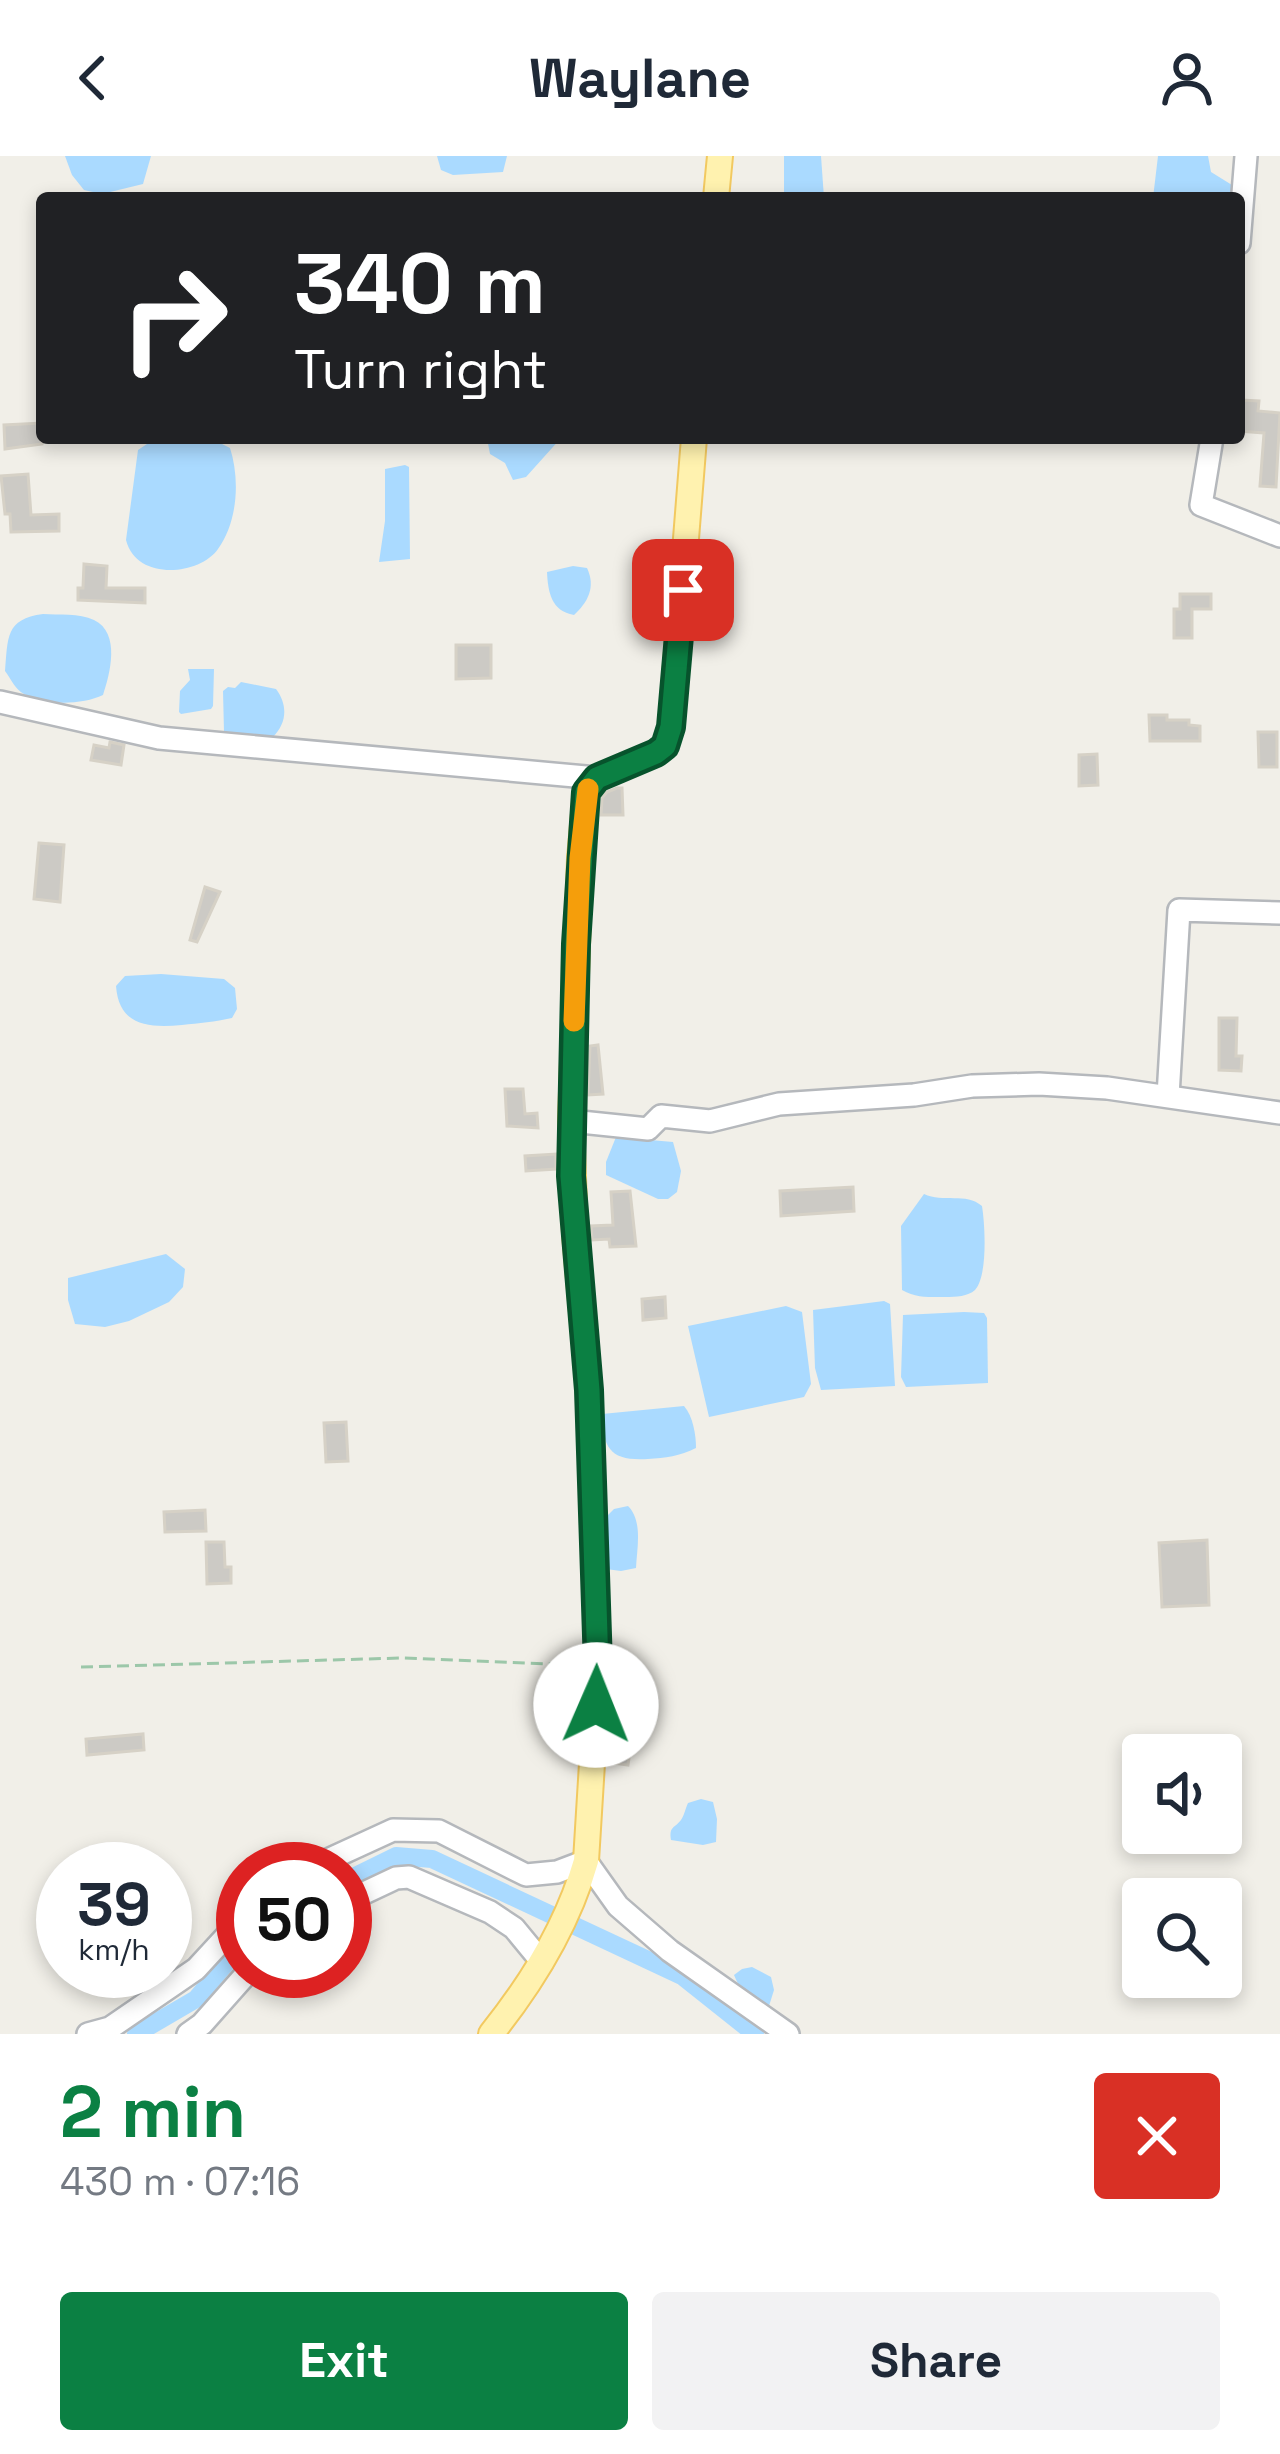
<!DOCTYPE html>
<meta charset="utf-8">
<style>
:root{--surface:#fff;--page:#f2f2f3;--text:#1f2937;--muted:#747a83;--accent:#0b8043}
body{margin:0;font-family:"Space Grotesk",sans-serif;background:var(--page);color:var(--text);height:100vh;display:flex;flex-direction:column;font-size:45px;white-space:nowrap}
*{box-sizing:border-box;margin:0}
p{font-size:39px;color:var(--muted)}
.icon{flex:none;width:66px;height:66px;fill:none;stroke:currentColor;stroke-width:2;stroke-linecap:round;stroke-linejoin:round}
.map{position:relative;height:1878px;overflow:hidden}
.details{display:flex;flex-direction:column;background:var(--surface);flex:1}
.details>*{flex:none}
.banner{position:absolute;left:36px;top:36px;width:1209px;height:252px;border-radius:12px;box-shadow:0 6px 18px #0003;background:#202124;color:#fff;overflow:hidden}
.tools{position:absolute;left:1122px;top:1578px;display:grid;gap:24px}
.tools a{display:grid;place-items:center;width:120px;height:120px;border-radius:12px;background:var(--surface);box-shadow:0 6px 18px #0003;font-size:60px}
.speed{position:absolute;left:36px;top:1686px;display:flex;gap:24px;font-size:60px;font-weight:700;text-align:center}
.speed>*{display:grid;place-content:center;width:156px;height:156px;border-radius:50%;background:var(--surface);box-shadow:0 6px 18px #0003;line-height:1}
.speed small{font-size:30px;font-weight:400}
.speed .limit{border:18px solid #d22;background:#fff;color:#111}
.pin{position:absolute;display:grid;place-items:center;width:102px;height:102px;color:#fff;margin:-51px;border-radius:24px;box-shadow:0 6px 18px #0006}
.me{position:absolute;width:132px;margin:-66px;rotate:1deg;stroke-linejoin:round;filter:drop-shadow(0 0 9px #0008)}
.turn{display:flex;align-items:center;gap:42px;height:252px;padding:0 60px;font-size:54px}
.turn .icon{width:156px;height:156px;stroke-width:2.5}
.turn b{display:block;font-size:84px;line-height:102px}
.round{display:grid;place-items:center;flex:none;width:126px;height:126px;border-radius:12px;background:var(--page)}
.headline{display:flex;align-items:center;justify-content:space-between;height:204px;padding:0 60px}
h1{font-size:72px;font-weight:600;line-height:90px;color:var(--accent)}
.button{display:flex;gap:24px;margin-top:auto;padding:24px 60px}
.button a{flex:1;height:138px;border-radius:12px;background:var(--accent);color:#fff;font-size:48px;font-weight:600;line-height:138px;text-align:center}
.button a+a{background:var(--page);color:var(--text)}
header{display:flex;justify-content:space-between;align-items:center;height:156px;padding:0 60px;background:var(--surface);font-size:54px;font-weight:600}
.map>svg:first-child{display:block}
</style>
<header><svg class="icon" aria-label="back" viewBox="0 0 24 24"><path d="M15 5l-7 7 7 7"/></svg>Waylane<svg class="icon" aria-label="person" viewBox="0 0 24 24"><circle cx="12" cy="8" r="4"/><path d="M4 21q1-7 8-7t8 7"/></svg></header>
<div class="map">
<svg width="1280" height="1878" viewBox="0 0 1280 1878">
<rect width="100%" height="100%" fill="#f1efe8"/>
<g fill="#aadaff">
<polygon points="65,0 151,0 143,28 102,38 84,34 72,19"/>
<polygon points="437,0 507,0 503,16 453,19 441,14"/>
<polygon points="784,0 821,0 824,42 784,42"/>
<polygon points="1158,0 1208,0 1211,16 1232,29 1231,42 1153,42"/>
<polygon points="487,282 561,282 526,321 513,324 505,307 490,298"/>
<path d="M170 285 220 287 230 292C240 323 238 365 218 393 199 420 136 425 126 384L138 294 150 286Z"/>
<polygon points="405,309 409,311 410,403 379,406 385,365 385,313"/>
<path d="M573 410 587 412C596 431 588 446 574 459 551 455 548 436 547 416Z"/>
<path d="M43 458C59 459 79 457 94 464 121 477 110 518 103 539 82 549 45 550 24 538 15 533 11 523 5 515 8 482 5 463 43 458Z"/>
<polygon points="188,513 214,513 213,550 211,553 181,558 179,556 180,535 190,524"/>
<path d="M241 526 276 533C288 549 287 567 273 581L229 580 224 576 223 535 228 531 235 532Z"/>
<path d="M161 818 224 823 235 832 237 853 232 862C215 866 199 867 182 869 148 872 119 870 116 830L125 820Z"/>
<polygon points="616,981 673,986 681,1015 677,1036 668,1043 658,1043 606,1019 606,1006"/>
<path d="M924 1038C943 1047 966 1036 982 1050 985 1068 988 1120 975 1134 966 1142 950 1141 938 1141 925 1141 914 1141 902 1134L901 1070Z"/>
<polygon points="166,1098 185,1113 183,1131 169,1146 129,1165 105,1171 75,1168 68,1144 68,1122"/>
<polygon points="884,1145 890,1148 895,1230 821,1234 815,1212 813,1154"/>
<polygon points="786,1150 802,1156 811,1228 804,1241 709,1261 688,1170"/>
<polygon points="964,1156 984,1157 987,1162 988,1227 906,1231 901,1221 903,1159"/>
<path d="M684 1250C693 1260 696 1279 696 1292 680 1300 665 1302 648 1303 611 1305 603 1294 602 1258Z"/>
<path d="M628 1350C643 1365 637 1392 636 1412L621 1415 606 1413 602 1365 614 1353Z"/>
<path d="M701 1643 713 1646 717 1663 716 1686 703 1689 671 1684C669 1670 674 1673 681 1664 684 1660 686 1651 688 1647Z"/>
<path d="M752 1811 771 1821 774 1834 769 1850C750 1853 741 1835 734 1819L742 1813Z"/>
</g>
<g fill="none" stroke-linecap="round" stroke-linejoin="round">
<g stroke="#aadaff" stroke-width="18">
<polyline points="345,1725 396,1700 432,1703 682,1820 755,1878"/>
<polyline points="136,1878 196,1843 243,1787"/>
</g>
</g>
<g fill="#cccac5" stroke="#d6d1c6" stroke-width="3">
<polygon points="1240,244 1259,245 1258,255 1280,257 1276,331 1260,330 1264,277 1239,275"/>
<polygon points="42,267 42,288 5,293 4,269"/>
<polygon points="28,318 31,359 59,358 59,375 11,376 10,358 5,358 1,320"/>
<polygon points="84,408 107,410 106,432 145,432 145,447 78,444 78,432 83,432"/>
<polygon points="1180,438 1211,438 1211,453 1192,453 1192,482 1174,482 1174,453 1180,453"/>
<polygon points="456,489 491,489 491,522 456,523"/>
<polygon points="1149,559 1167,559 1167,564 1189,564 1189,569 1200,570 1200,585 1150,585"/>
<polygon points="1258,576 1277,576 1277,611 1259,611"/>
<polygon points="110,586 124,589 121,609 91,604 94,589 109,592"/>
<polygon points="1097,598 1098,629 1079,630 1079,599"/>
<polygon points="617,632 622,632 623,659 601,659 602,642 607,636"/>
<polygon points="39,687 64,689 60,746 34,743"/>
<polygon points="205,731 220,736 197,786 190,784"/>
<polygon points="1219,862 1237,862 1236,900 1242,900 1241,915 1219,914"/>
<polygon points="598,889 603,938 588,939 590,890"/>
<polygon points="505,933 523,933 525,958 537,957 538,972 507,970"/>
<polygon points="556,998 556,1013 526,1015 525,1000"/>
<polygon points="853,1031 854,1055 781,1060 780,1035"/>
<polygon points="630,1035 636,1090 610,1091 609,1083 592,1084 591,1070 613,1069 611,1036"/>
<polygon points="665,1141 666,1162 643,1164 642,1143"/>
<polygon points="346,1266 348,1305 326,1306 324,1267"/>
<polygon points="205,1354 206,1375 165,1376 164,1356"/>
<polygon points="1207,1384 1209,1449 1162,1451 1159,1387"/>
<polygon points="206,1386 224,1386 225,1411 231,1411 231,1427 207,1428"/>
<polygon points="617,1567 641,1569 639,1589 631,1588 628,1609 613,1607"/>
<polygon points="143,1578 144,1594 87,1599 86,1583"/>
</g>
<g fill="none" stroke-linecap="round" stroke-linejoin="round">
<g stroke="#b5b8bc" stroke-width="26">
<g id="minor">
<polyline points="1239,87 1246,0"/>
<polyline points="1212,282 1201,349 1280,380"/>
<polyline points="0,546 159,582 597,622"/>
<polyline points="1168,940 1179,754 1280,757"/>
<polyline points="571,965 648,973 661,960 710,965 779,948 914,939 972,930 1039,928 1107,932 1280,957"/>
<polyline points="308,1713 393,1674 439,1675 526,1719 557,1716 586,1705 618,1750 670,1795 788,1878"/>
<polyline points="345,1746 396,1722 409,1721 490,1756 514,1772 542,1806"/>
<polyline points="88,1878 110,1872 196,1813 243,1762"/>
<polyline points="188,1878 202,1868 249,1815"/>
</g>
</g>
<g stroke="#f2c960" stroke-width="28">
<g id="major">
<polyline points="716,42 720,0"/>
<path d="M491 1878C532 1827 568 1768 586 1705L598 1510 589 1234 575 1078 571 965 580 702 586 636 597 622 656 597 665 590 671 571 694 282"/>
</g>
</g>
<polyline stroke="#9cc7a9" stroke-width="3" stroke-dasharray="12 6" stroke-linecap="butt" points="81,1511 402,1502 577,1509"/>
<use href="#minor" stroke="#fff" stroke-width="21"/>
<use href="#major" stroke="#fff2af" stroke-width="24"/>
</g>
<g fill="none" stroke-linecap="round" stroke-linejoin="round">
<g stroke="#07532c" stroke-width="30">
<polyline id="route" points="596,1549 598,1510 589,1234 571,1020 576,788 586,636 597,622 656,597 665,590 671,571 683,434"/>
</g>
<use href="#route" stroke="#0b8043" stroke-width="21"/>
<polyline stroke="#f59e0b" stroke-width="21" points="574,865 580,702 588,633"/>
</g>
</svg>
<div class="tools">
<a><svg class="icon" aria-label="sound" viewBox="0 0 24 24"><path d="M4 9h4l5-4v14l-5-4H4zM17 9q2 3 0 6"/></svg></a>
<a><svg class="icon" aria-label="search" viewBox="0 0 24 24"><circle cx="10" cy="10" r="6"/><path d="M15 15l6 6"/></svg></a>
</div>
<div class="speed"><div>39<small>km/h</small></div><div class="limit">50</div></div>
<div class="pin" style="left:683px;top:434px;background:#d93025"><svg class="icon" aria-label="arrive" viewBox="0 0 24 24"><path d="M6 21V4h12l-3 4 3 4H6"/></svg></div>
<svg class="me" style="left:596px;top:1549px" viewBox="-20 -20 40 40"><circle r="19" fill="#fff"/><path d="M0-13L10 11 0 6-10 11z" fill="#0b8043"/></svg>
<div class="banner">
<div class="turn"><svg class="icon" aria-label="right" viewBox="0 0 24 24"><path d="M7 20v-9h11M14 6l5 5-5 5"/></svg><div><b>340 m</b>Turn right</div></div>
</div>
</div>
<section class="details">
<div class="headline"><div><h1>2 min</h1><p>430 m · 07:16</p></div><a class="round" style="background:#d93025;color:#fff"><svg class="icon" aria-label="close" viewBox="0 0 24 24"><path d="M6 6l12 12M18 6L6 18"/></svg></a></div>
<div class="button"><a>Exit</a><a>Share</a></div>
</section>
